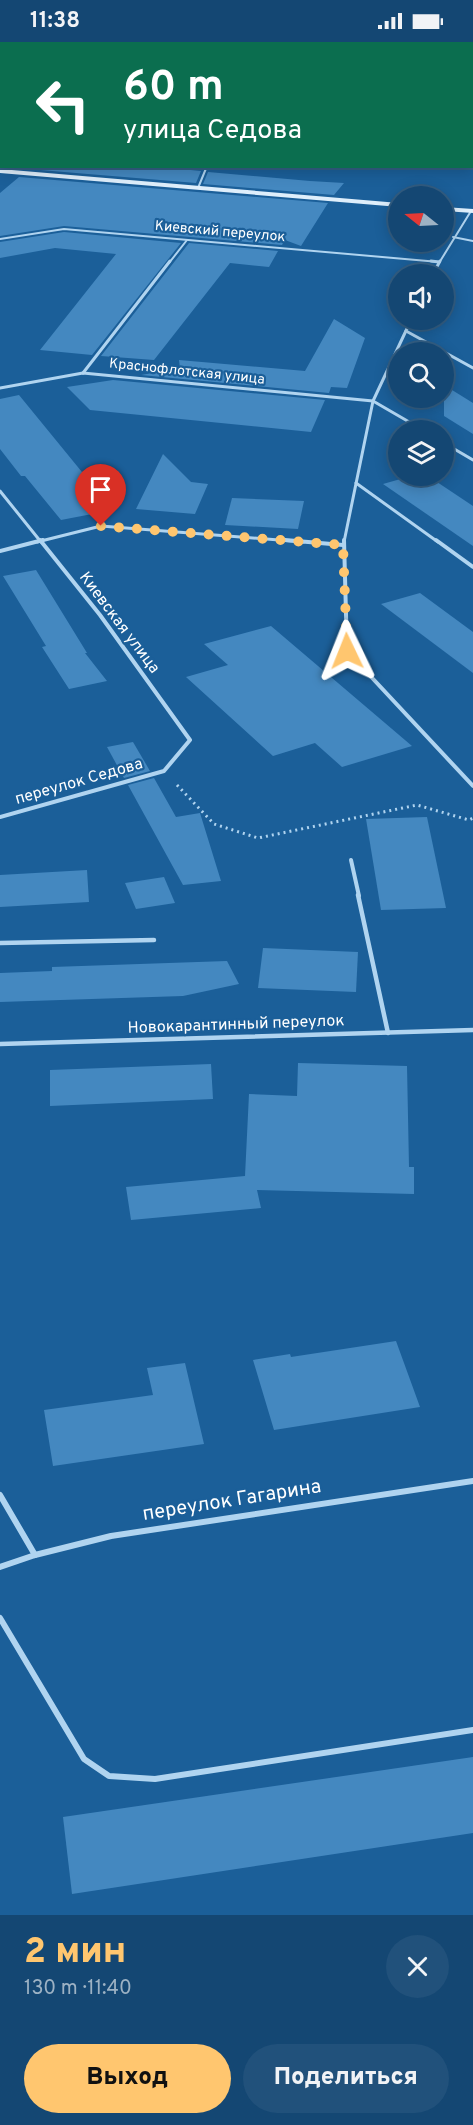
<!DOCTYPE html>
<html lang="ru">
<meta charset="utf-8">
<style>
:root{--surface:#144773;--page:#21517b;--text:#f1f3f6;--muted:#9db2c4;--line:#335f85;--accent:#ffc66f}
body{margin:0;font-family:Overpass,sans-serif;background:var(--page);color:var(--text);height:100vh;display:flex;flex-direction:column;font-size:22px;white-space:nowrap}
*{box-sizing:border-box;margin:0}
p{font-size:20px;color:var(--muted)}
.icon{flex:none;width:33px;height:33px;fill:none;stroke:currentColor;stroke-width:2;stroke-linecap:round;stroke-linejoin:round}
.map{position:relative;height:1873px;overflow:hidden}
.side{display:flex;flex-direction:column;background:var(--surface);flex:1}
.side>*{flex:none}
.top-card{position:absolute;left:0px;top:0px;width:474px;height:126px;box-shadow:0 3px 15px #0003,0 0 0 2px var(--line);background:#0b6e4f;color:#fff;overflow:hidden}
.needle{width:39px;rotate:288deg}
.tools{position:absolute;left:388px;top:144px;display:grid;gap:12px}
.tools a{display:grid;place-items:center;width:66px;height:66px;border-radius:50%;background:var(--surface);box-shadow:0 3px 15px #0003,0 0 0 2px var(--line);font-size:30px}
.pin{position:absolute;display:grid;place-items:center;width:51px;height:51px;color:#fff;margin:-62px -26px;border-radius:50% 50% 50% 0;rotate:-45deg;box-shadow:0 0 6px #0007}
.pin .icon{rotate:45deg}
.me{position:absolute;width:66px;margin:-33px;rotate:358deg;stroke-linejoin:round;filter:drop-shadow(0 0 4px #0008)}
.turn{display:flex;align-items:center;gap:21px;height:126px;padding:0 24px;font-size:27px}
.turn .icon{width:78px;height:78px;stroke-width:2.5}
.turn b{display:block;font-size:42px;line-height:51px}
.round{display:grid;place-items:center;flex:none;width:63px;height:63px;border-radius:32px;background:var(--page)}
.head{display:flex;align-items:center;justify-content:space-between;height:102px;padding:0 24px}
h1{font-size:36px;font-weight:800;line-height:45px;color:var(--accent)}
.action{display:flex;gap:12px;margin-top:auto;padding:12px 24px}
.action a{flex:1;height:69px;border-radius:36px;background:var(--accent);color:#111;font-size:24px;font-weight:800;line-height:69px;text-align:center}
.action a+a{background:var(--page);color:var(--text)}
.status{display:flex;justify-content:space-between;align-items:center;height:42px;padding:0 30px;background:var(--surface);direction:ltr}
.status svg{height:16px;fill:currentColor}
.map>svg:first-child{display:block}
</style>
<div class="status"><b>11:38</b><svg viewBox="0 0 49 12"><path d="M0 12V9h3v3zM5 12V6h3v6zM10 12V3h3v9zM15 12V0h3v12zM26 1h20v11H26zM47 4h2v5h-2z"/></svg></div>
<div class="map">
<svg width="473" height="1873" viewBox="0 0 473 1873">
<rect width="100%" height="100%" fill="#1b5f99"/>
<g fill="#4488c0">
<polygon points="31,124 149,124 201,129 196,141 28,127"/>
<polygon points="208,130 310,139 344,141 334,153 203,142"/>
<polygon points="19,135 328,161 301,204 285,198 282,203 64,184 0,194 0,151"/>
<polygon points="64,190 181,201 92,313 40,308 116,212 55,206 0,216 0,200"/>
<polygon points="189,201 278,209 269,225 230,221 154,318 101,314"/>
<polygon points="334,277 365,296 347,346 331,345 329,351 141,333 180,326 179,318 305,329"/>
<polygon points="113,338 325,358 311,390 90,368 67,345"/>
<polygon points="444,343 473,361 473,392 444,374"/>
<polygon points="19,353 113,468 61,478 25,434 21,434 0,407 0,357"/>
<polygon points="163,412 191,440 208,442 195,472 136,467"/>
<polygon points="411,434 428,434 473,464 473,504 383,442"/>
<polygon points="232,456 304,459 298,487 225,483"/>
<polygon points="36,528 87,611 85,611 107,639 69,647 42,605 46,604 3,534"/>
<polygon points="420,551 473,590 473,631 381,562"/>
<polygon points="271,584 385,681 412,704 342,725 315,701 273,714 186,635 228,623 204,602"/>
<polygon points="133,700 150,729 124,736 107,705"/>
<polygon points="154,736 176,775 200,771 221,839 183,843 128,743"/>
<polygon points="427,775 446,866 381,868 366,777"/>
<polygon points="87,828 89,860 0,865 0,833"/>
<polygon points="164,835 175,861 136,867 125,841"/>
<polygon points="263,906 358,910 356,950 258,946"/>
<polygon points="227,919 239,942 183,954 0,960 0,931 52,929 52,925"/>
<polygon points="298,1021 407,1024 409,1125 414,1125 414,1152 257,1148 261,1166 131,1178 126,1145 245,1134 249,1052 297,1054"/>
<polygon points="211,1022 213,1057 50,1064 50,1028"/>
<polygon points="396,1299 420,1365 274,1388 253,1318 290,1312 291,1315"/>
<polygon points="185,1321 204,1402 53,1424 44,1368 153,1353 147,1326"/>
<polygon points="473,1715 473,1791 72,1852 63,1775"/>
</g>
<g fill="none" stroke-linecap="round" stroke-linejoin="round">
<polyline stroke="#b0d4f0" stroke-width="3" stroke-dasharray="2 4" stroke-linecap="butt" points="177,743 214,782 258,796 417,763 469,778 473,776"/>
<g stroke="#b0d4f0" stroke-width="2">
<polyline points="33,0 35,2"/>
<polyline points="251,0 253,2"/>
<polyline points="173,2 184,0"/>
<polyline points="198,146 207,124"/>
<polyline points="453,195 473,199"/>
<polyline points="0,197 64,187 439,220"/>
<polyline points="169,221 187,198"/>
<polyline points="439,221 471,169"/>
</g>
<g stroke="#b0d4f0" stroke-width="3">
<polyline points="431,219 439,220"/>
<polyline points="433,232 440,219"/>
<polyline points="406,289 473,326"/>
<polyline points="83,331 170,219"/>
<polyline points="0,346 83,331 373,359 423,388"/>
<polyline points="444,401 473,418"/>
<polyline points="356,441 438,500"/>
<polyline points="0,449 41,500"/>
<polyline points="37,500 101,484 304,500"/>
<polyline points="344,500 373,359 411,278"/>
</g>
<g stroke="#b0d4f0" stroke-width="4">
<polyline points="285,498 343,503"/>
<polyline points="344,498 347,609 473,744"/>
<polyline points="436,498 473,525"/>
<polyline points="0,509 43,498"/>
<polyline points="0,775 164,729 190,698 100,573 40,498"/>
<polyline points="351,818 359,854"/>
</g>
<g stroke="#b0d4f0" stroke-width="4.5">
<polyline points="358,853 388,991"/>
<polyline points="0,901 154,898"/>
<polyline points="0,1002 473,988"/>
</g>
<g stroke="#b0d4f0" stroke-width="6">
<polyline points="0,1453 35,1513"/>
<polyline points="0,1525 35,1513 111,1494 473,1439"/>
<polyline points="0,1576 84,1717 109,1734 155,1737 473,1688"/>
</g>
<g fill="#deeefb" fill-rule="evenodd">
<polygon points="0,127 399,161 399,165 0,131"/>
<polygon points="444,165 473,167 473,171 444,169"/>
</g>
</g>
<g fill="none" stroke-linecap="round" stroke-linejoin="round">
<polyline stroke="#ffc66f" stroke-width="10" stroke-dasharray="0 18" points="101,484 343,503 347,609"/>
</g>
<g text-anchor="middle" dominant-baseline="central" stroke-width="4.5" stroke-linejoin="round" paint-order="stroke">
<g font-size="14" fill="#fff" stroke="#1b5f99">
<text transform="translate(220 190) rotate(5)">Киевский переулок</text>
<text transform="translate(187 330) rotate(6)">Краснофлотская улица</text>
</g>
<g font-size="16" fill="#fff" stroke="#1b5f99">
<text transform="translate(119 581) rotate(53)">Киевская улица</text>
<text transform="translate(79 740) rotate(-16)">переулок Седова</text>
<text transform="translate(236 983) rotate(-2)">Новокарантинный переулок</text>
</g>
<g font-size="20" fill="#fff" stroke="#1b5f99">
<text transform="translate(232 1459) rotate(-9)">переулок Гагарина</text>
</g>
</g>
</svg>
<div class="tools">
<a><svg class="needle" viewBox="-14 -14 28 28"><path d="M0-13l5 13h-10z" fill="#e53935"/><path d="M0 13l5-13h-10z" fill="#9db2c4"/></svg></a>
<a><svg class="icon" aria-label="sound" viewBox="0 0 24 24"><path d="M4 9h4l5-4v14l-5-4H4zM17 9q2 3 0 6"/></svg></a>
<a><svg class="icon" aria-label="search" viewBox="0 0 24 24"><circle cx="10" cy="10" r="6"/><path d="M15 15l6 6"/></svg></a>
<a><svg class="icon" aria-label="layers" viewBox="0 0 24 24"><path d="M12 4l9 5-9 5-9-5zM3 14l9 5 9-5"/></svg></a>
</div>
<div class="pin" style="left:101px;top:484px;background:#d93025"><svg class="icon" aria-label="arrive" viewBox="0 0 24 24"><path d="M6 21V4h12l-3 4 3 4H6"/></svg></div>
<svg class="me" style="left:347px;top:609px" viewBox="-20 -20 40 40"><path d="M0-17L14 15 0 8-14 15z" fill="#ffc66f" stroke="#fff" stroke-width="4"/></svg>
<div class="top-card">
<div class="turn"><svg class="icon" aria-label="left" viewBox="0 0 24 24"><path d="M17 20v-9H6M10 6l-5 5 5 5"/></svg><div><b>60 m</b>улица Седова</div></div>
</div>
</div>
<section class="side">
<div class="head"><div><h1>2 мин</h1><p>130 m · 11:40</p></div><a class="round"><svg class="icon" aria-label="close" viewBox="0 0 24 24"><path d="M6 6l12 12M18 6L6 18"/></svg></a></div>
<div class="action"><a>Выход</a><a>Поделиться</a></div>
</section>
